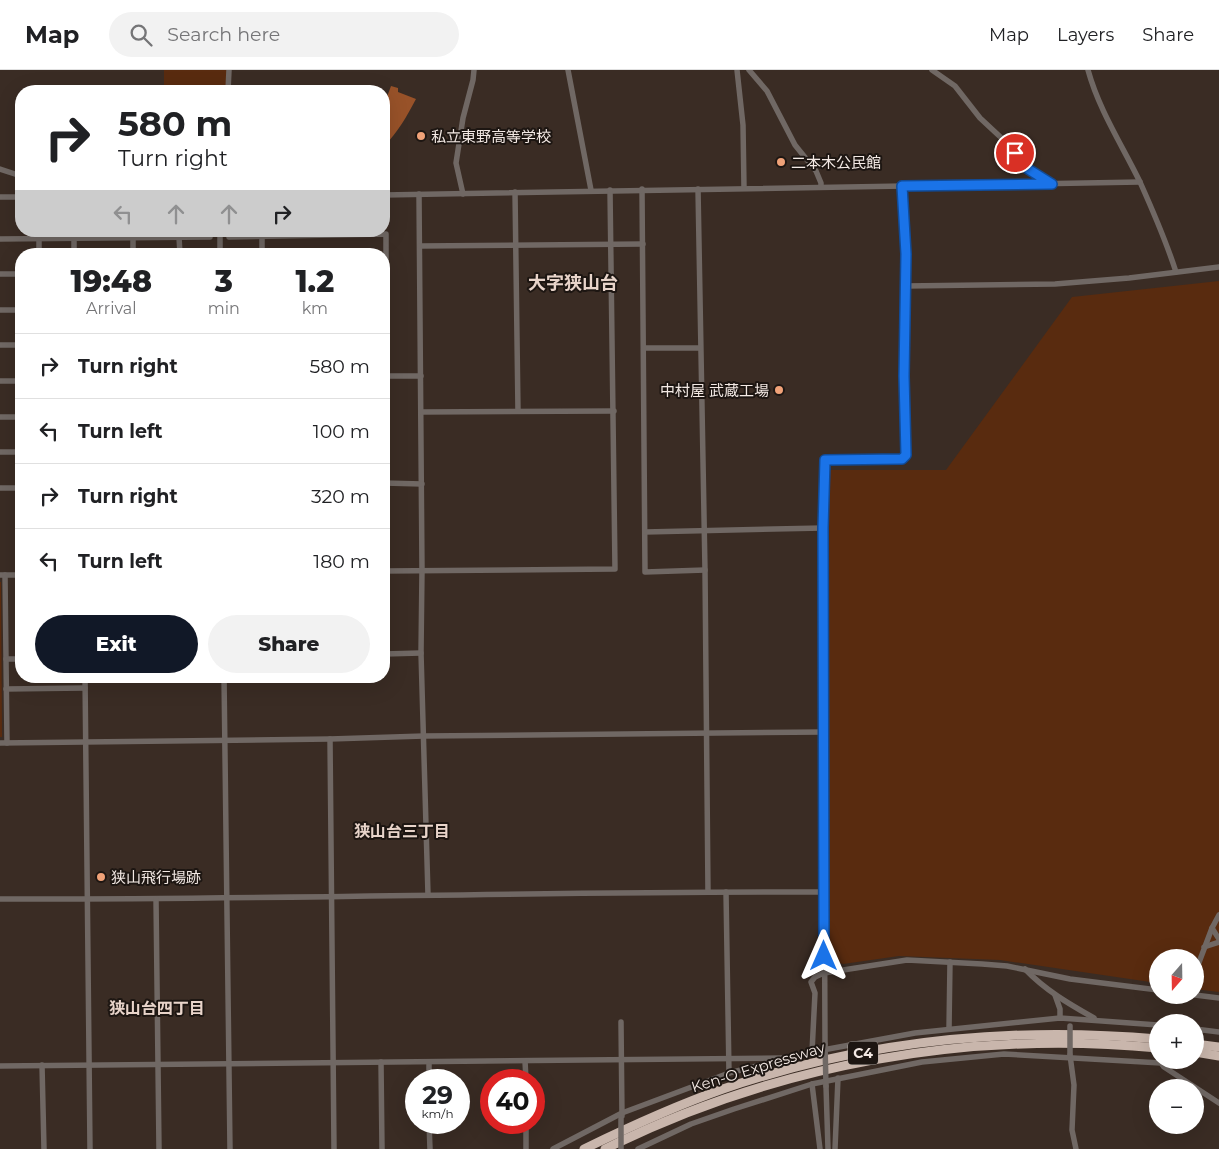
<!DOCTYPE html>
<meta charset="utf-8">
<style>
:root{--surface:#fff;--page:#f2f2f2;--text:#202124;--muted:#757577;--line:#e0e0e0;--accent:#111827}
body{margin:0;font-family:Montserrat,"Noto Sans JP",sans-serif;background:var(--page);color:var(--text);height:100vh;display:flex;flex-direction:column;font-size:19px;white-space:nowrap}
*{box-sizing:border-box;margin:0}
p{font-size:16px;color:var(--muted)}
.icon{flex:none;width:28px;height:28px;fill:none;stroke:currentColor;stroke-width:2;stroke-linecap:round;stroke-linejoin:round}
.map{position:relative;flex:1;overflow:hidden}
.drawer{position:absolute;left:15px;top:178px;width:375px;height:435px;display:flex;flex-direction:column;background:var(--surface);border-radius:20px;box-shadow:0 5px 20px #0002}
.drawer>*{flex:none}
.hud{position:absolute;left:15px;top:15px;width:375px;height:152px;border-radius:20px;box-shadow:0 5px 20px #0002;background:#fff;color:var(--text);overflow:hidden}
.needle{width:32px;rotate:200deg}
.buttons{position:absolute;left:1149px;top:879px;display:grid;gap:10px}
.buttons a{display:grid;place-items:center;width:55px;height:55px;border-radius:50%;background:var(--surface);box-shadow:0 5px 20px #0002;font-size:25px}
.speed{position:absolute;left:405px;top:999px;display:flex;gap:10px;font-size:25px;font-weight:700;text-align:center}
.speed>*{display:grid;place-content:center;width:65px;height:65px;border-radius:50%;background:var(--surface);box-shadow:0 5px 20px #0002;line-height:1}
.speed small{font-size:12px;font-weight:400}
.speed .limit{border:8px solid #d22;background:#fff;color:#111}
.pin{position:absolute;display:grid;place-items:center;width:42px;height:42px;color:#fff;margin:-21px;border:2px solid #fff;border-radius:50%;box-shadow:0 1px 5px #0007}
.me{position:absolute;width:55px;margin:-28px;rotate:0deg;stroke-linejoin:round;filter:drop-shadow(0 0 4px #0008)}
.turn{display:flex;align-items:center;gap:18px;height:105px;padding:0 20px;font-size:22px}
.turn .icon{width:65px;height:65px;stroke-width:2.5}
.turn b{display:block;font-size:35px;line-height:42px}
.lanes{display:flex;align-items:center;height:48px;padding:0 20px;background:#0003;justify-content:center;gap:25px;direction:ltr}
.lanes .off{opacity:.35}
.eta{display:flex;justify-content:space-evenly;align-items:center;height:85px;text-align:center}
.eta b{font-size:30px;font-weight:800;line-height:35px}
.primary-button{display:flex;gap:10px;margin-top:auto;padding:10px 20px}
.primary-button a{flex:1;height:58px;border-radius:30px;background:var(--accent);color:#fff;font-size:20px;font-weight:800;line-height:58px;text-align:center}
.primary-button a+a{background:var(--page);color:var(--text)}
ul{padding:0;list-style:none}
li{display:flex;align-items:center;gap:15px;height:65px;padding:0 20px;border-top:1px solid var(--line)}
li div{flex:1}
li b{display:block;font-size:19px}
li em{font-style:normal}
header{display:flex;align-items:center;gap:30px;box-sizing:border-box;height:70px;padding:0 25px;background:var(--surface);border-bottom:1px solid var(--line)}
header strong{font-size:24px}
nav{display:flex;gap:28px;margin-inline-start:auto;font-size:18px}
.search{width:350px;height:45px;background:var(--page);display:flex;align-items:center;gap:12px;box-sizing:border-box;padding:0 18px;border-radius:28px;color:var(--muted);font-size:19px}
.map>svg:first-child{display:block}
</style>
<header>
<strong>Map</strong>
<div class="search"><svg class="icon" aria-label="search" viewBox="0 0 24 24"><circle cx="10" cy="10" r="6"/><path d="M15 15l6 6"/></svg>Search here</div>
<nav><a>Map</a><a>Layers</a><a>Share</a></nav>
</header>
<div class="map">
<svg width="1219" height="1079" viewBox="0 0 1219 1079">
<rect width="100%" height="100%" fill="#3a2c24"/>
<g fill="#592b0f">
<rect x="164" y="0" width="63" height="21"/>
<polygon points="1219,211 1219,922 1195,919 1195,888 1158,888 1157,913 1000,890 899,886 843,894 835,891 829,882 826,400 946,400 1072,227"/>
<polygon points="0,512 1,512 2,667 0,667"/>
</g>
<path fill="#985229" d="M391 16 398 18V22L416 29C407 46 398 62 384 76V35Z"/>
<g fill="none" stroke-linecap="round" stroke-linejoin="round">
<g stroke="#706864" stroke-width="5.5">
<polyline points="568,0 591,120"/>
<polyline points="737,0 743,55 744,118"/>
<polyline points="749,0 767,21 795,75 816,101 821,113 821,117"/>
<polyline points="932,0 955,16 980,48 1009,75 1028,99 1051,113"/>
<path d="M1088 0C1099 40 1122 75 1140 112 1153 141 1166 171 1176 202"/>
<polyline points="228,21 229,0"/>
<polyline points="0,99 21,106"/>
<polyline points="642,119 645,502 705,500"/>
<polyline points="698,119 705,500 708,822"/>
<polyline points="515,122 518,341"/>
<polyline points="419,124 422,500 421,583 428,825"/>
<polyline points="463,124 456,93 463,48 473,10 474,0"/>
<polyline points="384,125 1140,112"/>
<polyline points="0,127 21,127"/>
<polyline points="133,161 133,184"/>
<polyline points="220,161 220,184"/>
<polyline points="262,165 262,184"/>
<polyline points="179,167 180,184"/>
<polyline points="229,167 386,164 386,413"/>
<polyline points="0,169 210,167"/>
<polyline points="420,176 643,174"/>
<polyline points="39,184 39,169"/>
<polyline points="74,184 74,168"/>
<polyline points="0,204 21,204"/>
<polyline points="905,216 1055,214 1129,208 1219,197"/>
<polyline points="0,240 21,240"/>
<polyline points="0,275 21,275"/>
<polyline points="644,278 700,278"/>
<polyline points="384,306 421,306"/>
<polyline points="0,311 21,311"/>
<polyline points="421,342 614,341"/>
<polyline points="0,347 21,347"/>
<polyline points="0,382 21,382"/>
<polyline points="384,413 422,414"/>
<polyline points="0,418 21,418"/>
<polyline points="645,462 823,458"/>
<polyline points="384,501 615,499 610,120"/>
<polyline points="0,505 5,505 6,589 21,589"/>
<polyline points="5,505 21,505"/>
<polyline points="384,584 421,583"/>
<polyline points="6,589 7,673"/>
<polyline points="85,606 90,1079"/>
<polyline points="224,606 230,1079"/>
<polyline points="6,619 85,618"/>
<polyline points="330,669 334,1079"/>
<polyline points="0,673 330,669 424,666 824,662"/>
<polyline points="726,822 729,1003"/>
<path d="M0 829C275 830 549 821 824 822"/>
<polyline points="156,829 159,1079"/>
<polyline points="1212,858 1219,869"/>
<polyline points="1204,877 1219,872"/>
<path d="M1025 899C1045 920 1069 934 1094 948"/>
<polyline points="1195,903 1212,858 1219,845"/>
<polyline points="1055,925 1060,939 1060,948"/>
<polyline points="1195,925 1219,928"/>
<polyline points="621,952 622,1046"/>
<polyline points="949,959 950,892"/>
<polyline points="1195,959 1219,962"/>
<polyline points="825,974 823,458 825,391 902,389 906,385 904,306 906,184 902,116"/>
<polyline points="812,982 815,923 811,912 815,907 824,903 907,890 982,894 1007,896 1070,909 1158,920"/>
<polyline points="1070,985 1074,1015 1072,1060 1076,1079"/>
<polyline points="525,991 526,1010"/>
<polyline points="381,992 382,1079"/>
<polyline points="429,992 429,1010"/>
<polyline points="42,995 44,1079"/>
<polyline points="0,996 783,988"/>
<polyline points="812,1014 820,1079"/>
<polyline points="826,1016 828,1079"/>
<polyline points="429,1052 430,1079"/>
<polyline points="526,1052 526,1079"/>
<polyline points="553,1079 622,1043 729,1003 812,982 915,963 1060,948 1158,955"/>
<polyline points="638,1079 691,1054 734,1039 812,1014 922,992 1004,984 1161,993 1164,997 1219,1033"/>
<polyline points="835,1079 838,1008"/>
</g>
<g stroke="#c9b6ac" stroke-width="9">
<polyline points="1195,974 1219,977"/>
<polyline points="1195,982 1219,986"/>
<path d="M584 1079C629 1057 675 1036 723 1019 863 971 1011 956 1158 969"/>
<path d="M605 1079C776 994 967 960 1158 978"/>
</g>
<g stroke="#706864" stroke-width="5.5">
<polyline points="825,974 826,1016"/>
<polyline points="1070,984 1070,956"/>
<polyline points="621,1079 621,1049"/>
</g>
</g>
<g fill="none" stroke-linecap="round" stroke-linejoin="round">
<g stroke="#114b97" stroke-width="12">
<polyline id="route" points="824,886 823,458 825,390 902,389 906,385 904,306 906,184 902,116 1052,114 1028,99 1015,83"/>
</g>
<use href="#route" stroke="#1a73e8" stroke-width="9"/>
</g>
<g fill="#f0a278" stroke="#1d1612" stroke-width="2">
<circle cx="421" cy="66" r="5"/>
<circle cx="781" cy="92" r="5"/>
<circle cx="779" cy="320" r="5"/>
<circle cx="101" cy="807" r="5"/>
</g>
<g text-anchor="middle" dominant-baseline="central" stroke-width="4" stroke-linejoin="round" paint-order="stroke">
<rect fill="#1d1612" stroke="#b3aaa5" stroke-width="1" x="848" y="971.5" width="30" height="23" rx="4"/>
<g font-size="14" font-weight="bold" fill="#f3e9e4">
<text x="863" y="983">C4</text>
</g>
<g font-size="15" fill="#f3e9e4" stroke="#1d1612" text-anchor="start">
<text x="431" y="66">私立東野高等学校</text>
<text x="791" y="92">二本木公民館</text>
<text x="769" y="320" text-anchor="end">中村屋 武蔵工場</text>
<text x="111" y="807">狭山飛行場跡</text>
</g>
<g font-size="15" fill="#f3e9e4" stroke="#1d1612">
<text transform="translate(758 997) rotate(-17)">Ken-O Expressway</text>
</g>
<g font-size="16" font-weight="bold" fill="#e8d4ca" stroke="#1d1612">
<text x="402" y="761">狭山台三丁目</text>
<text x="157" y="938">狭山台四丁目</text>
</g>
<g font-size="18" font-weight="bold" fill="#e8d4ca" stroke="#1d1612">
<text x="573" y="213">大字狭山台</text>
</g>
</g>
</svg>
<div class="buttons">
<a><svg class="needle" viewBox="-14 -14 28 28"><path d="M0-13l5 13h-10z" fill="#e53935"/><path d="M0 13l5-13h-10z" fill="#757577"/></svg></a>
<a>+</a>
<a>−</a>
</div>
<div class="speed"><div>29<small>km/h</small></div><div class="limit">40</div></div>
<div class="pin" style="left:1015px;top:83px;background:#d93025"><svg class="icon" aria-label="arrive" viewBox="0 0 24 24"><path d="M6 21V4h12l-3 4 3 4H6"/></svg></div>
<svg class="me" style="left:824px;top:886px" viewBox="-20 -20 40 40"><path d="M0-17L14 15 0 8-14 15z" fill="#1a73e8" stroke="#fff" stroke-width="4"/></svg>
<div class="hud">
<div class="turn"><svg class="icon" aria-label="right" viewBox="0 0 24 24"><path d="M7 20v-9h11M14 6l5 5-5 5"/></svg><div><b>580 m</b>Turn right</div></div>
<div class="lanes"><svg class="icon off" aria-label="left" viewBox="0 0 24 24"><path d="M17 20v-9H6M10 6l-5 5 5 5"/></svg><svg class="icon off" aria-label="ahead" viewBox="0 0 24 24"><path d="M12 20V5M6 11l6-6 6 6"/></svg><svg class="icon off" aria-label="ahead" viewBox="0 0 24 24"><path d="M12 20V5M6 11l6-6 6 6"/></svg><svg class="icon" aria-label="right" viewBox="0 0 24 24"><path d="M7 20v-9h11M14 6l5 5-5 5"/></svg></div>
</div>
<section class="drawer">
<div class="eta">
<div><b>19:48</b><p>Arrival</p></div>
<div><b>3</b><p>min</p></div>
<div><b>1.2</b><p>km</p></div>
</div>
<ul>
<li><svg class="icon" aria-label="right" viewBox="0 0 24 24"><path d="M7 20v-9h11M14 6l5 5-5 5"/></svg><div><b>Turn right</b></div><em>580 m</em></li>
<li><svg class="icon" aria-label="left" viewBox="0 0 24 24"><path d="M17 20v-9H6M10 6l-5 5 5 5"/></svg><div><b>Turn left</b></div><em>100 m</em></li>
<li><svg class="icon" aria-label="right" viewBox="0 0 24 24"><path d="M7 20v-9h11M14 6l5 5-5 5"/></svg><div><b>Turn right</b></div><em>320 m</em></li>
<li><svg class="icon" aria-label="left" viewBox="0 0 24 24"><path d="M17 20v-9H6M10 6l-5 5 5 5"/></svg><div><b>Turn left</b></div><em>180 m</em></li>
</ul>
<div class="primary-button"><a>Exit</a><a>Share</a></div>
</section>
</div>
